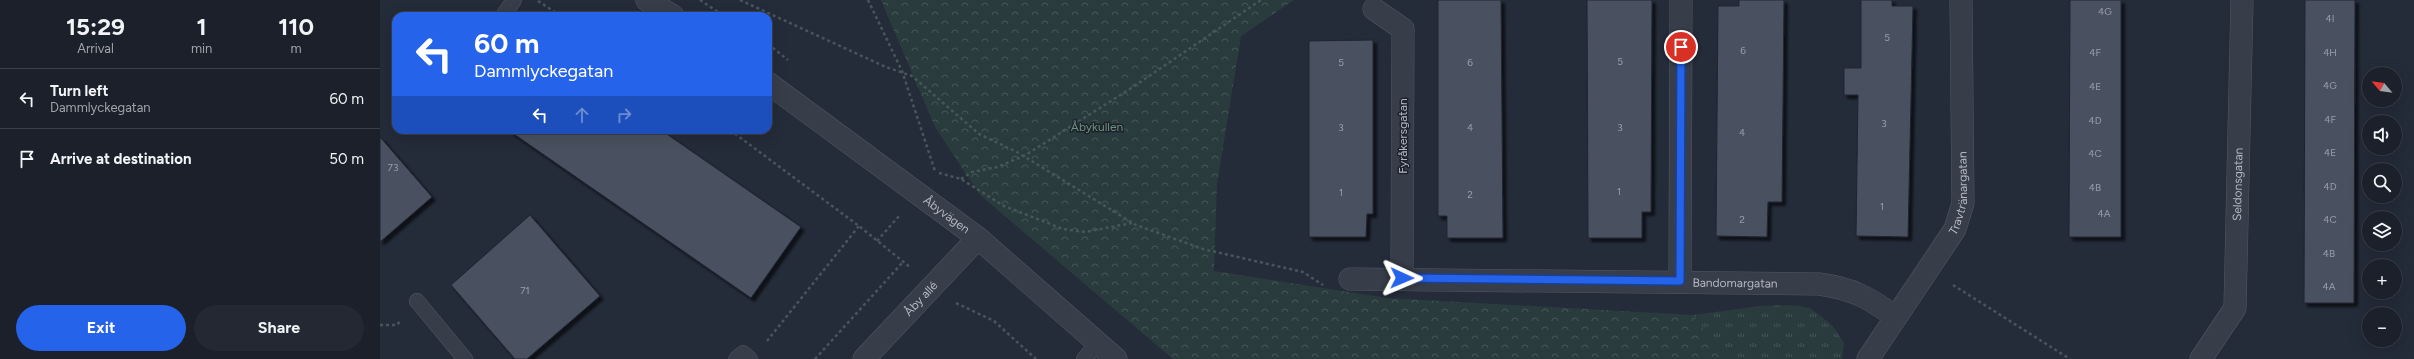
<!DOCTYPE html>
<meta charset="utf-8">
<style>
:root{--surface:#1b202b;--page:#242833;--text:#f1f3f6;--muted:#a0a3a9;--line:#393e47;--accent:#2563eb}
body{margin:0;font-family:Figtree,sans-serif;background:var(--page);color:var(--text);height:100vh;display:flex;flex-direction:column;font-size:15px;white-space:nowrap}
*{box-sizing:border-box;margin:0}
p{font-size:13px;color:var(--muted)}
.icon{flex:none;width:22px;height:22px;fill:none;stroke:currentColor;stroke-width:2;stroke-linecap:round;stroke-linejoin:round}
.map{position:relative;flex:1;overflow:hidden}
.side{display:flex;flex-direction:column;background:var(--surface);width:380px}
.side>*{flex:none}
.top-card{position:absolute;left:12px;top:12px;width:380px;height:122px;border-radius:12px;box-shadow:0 4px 16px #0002,0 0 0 1px var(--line);background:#2563eb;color:#fff;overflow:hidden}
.needle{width:26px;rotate:299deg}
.buttons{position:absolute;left:1982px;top:67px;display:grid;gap:8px}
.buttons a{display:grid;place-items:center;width:40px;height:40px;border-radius:50%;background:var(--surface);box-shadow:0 4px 16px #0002,0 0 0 1px var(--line);font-size:20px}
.pin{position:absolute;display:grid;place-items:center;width:34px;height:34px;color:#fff;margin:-17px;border:2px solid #fff;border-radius:50%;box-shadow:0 1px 4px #0007}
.me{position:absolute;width:44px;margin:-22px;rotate:91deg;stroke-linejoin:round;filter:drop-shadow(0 0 3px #0008)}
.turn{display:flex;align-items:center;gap:14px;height:84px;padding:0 16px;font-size:18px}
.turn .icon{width:52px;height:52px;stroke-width:2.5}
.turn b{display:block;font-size:28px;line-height:34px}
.lanes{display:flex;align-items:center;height:38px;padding:0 16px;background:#0003;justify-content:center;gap:20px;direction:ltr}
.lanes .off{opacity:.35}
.eta{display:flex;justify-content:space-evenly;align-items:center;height:68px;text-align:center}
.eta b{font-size:24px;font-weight:700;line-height:28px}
.cta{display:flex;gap:8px;margin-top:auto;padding:8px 16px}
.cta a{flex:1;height:46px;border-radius:24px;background:var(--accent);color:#fff;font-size:16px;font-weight:700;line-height:46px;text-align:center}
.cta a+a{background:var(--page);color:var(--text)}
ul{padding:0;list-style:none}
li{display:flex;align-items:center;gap:12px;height:60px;padding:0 16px;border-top:1px solid var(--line)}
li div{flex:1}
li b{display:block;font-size:15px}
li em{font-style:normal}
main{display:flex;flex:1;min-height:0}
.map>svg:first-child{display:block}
</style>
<main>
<section class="side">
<div class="eta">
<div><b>15:29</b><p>Arrival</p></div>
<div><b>1</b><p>min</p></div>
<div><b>110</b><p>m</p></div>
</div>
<ul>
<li><svg class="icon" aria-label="left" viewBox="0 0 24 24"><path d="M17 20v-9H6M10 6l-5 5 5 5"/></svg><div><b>Turn left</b><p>Dammlyckegatan</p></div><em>60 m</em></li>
<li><svg class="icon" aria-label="arrive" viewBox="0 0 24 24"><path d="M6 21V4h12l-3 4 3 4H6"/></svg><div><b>Arrive at destination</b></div><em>50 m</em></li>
</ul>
<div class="cta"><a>Exit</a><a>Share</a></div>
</section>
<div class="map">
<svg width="2034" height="359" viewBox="0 0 2034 359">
<defs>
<pattern id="grass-tufts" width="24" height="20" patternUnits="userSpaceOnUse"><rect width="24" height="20" fill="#2a3b3e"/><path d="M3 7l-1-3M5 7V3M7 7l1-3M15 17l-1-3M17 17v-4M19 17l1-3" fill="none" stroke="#465558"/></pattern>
<pattern id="park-crowns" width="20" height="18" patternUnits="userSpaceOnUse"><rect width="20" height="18" fill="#2a3b3e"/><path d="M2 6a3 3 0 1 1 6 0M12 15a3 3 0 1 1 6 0" fill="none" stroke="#465558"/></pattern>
<filter id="shadow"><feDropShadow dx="3.5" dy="3.5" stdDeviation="1" flood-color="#0009"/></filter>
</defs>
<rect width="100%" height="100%" fill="#242b39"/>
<polygon fill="url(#grass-tufts)" points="1410,305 1430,308 1452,325 1464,343 1462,359 1347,359 1313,315 1380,306"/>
<polygon fill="url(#park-crowns)" points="501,0 914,0 861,36 837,184 834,271 1007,298 1313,315 1347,359 793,359 600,195 555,127"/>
<g fill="#4a5161" stroke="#1f2430" filter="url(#shadow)">
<polygon points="1058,0 1121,0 1123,238 1067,238 1067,216 1058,216"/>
<polygon points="1207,0 1272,0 1271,212 1262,212 1262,238 1208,238"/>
<polygon points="1359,0 1404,0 1402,202 1388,202 1387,237 1336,236 1338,6 1359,6"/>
<polygon points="1481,0 1512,0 1512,6 1533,6 1528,237 1476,236 1478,95 1464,95 1464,68 1481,68"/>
<polygon points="1690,0 1741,0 1741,237 1689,237"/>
<polygon points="1925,0 1975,0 1974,303 1924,303"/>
<polygon points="993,40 993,214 987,214 986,237 929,237 929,41"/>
<polygon points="128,130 281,130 421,227 371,298"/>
<polygon points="0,137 52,197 0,242"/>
<polygon points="150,215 220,296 147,359 135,359 71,285"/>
</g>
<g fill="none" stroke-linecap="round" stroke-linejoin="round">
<g stroke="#535864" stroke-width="16">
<g id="service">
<polyline points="123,16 134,0"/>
<polyline points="37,301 85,359"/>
<polyline points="356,359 363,353 370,359"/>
<polyline points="704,359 718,343"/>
</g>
</g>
<g stroke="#535864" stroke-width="23">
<g id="minor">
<polyline points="994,9 1023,29 1022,278"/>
<path id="s1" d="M970 279 1439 284C1474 289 1487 297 1516 317"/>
<polyline points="1300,281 1301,0"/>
<path id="s2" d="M484 359 598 238"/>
<path id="s3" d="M1488 359 1575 229 1583 203 1581 0"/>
<path id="s4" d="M1821 359 1855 308 1862 0"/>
</g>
</g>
<g stroke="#535864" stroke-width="23">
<g id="tertiary">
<polyline points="267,0 293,16"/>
<path id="s5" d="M388 83 598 238 736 359"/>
</g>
</g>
<g stroke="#48565b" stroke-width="2.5" stroke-dasharray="3 3" stroke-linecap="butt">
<polyline points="320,0 344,16"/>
<polyline points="360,0 506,67 532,76 599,134 637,152 756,225 823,249 923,272 943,285"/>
<polyline points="488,0 522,71 555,171"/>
<polyline points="158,1 181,16"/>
<polyline points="388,44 408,60"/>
<polyline points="350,130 479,226 531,268"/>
<polyline points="559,173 581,179 624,206 683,229 705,232 752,223"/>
<polyline points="581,179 592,172 617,167 644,156 753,87 881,0"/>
<polyline points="497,241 520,215"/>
<polyline points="1573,285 1690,359"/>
<polyline points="576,303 614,321 656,359"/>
<polyline points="0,325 17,325 21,320"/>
<polyline points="387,341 479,226"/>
<polyline points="435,359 523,262"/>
</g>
<use href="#service" stroke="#373d49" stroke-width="15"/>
<use href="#minor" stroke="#373d49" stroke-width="22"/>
<use href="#tertiary" stroke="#373d49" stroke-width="22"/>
</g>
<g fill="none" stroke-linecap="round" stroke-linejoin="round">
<g stroke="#184099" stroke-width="10">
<polyline id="route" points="1022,278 1300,281 1301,47"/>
</g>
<use href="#route" stroke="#2563eb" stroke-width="7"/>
</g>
<g text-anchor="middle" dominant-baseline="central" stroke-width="3" stroke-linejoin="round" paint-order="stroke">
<g font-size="10" fill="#999eac">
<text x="1725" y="11">4G</text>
<text x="1950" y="18">4I</text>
<text x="1507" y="37">5</text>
<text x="1363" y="50">6</text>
<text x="1715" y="52">4F</text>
<text x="1950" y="52">4H</text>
<text x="1240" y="61">5</text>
<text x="961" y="62">5</text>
<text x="1090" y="62">6</text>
<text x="1950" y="85">4G</text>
<text x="1715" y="86">4E</text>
<text x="1950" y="119">4F</text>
<text x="1715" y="120">4D</text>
<text x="1504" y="123">3</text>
<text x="961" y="127">3</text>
<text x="1090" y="127">4</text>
<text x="1240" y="127">3</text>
<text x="1362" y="132">4</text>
<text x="1950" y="152">4E</text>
<text x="1715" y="153">4C</text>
<text x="13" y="167">73</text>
<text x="1950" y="186">4D</text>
<text x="1715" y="187">4B</text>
<text x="1239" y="191">1</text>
<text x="961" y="192">1</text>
<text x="1090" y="194">2</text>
<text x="1502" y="206">1</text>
<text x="1724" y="213">4A</text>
<text x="1362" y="219">2</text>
<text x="1950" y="219">4C</text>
<text x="1949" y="253">4B</text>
<text x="1949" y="286">4A</text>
<text x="145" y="290">71</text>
</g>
<g font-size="12" fill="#6c9479" stroke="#1d222e">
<text x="717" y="127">Åbykullen</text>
</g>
<g font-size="12" fill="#b3b8c5" stroke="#1d222e">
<text transform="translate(1023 136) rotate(-90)">Fyråkersgatan</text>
<text stroke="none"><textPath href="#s4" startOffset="185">Seldonsgatan</textPath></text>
<text stroke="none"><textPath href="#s3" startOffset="193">Travtränargatan</textPath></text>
<text stroke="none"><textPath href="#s5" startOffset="222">Åbyvägen</textPath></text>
<text stroke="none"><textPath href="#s1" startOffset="385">Bandomargatan</textPath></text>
<text stroke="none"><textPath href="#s2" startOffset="83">Åby allé</textPath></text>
</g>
</g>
</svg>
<div class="buttons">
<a><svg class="needle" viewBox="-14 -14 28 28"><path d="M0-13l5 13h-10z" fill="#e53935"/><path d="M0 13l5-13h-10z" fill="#a0a3a9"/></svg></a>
<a><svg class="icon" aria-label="sound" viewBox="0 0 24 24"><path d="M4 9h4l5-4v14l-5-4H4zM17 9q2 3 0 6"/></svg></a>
<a><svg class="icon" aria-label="search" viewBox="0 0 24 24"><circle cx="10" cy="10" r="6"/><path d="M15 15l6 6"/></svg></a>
<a><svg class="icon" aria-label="layers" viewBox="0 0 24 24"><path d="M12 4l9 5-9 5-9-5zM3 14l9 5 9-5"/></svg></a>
<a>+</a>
<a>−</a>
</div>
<div class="pin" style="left:1301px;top:47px;background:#d93025"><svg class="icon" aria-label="arrive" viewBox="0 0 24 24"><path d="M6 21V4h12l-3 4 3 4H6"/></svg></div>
<svg class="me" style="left:1022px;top:278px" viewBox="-20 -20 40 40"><path d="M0-17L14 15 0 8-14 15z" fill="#2563eb" stroke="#fff" stroke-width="4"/></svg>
<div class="top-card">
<div class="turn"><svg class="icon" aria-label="left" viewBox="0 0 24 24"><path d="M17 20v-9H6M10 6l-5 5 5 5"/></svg><div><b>60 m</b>Dammlyckegatan</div></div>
<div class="lanes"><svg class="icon" aria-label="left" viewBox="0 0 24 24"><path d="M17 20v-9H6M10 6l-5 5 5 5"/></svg><svg class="icon off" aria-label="ahead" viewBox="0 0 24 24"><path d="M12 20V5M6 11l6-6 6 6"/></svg><svg class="icon off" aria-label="right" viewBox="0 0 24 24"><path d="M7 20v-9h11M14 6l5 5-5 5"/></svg></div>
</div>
</div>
</main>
